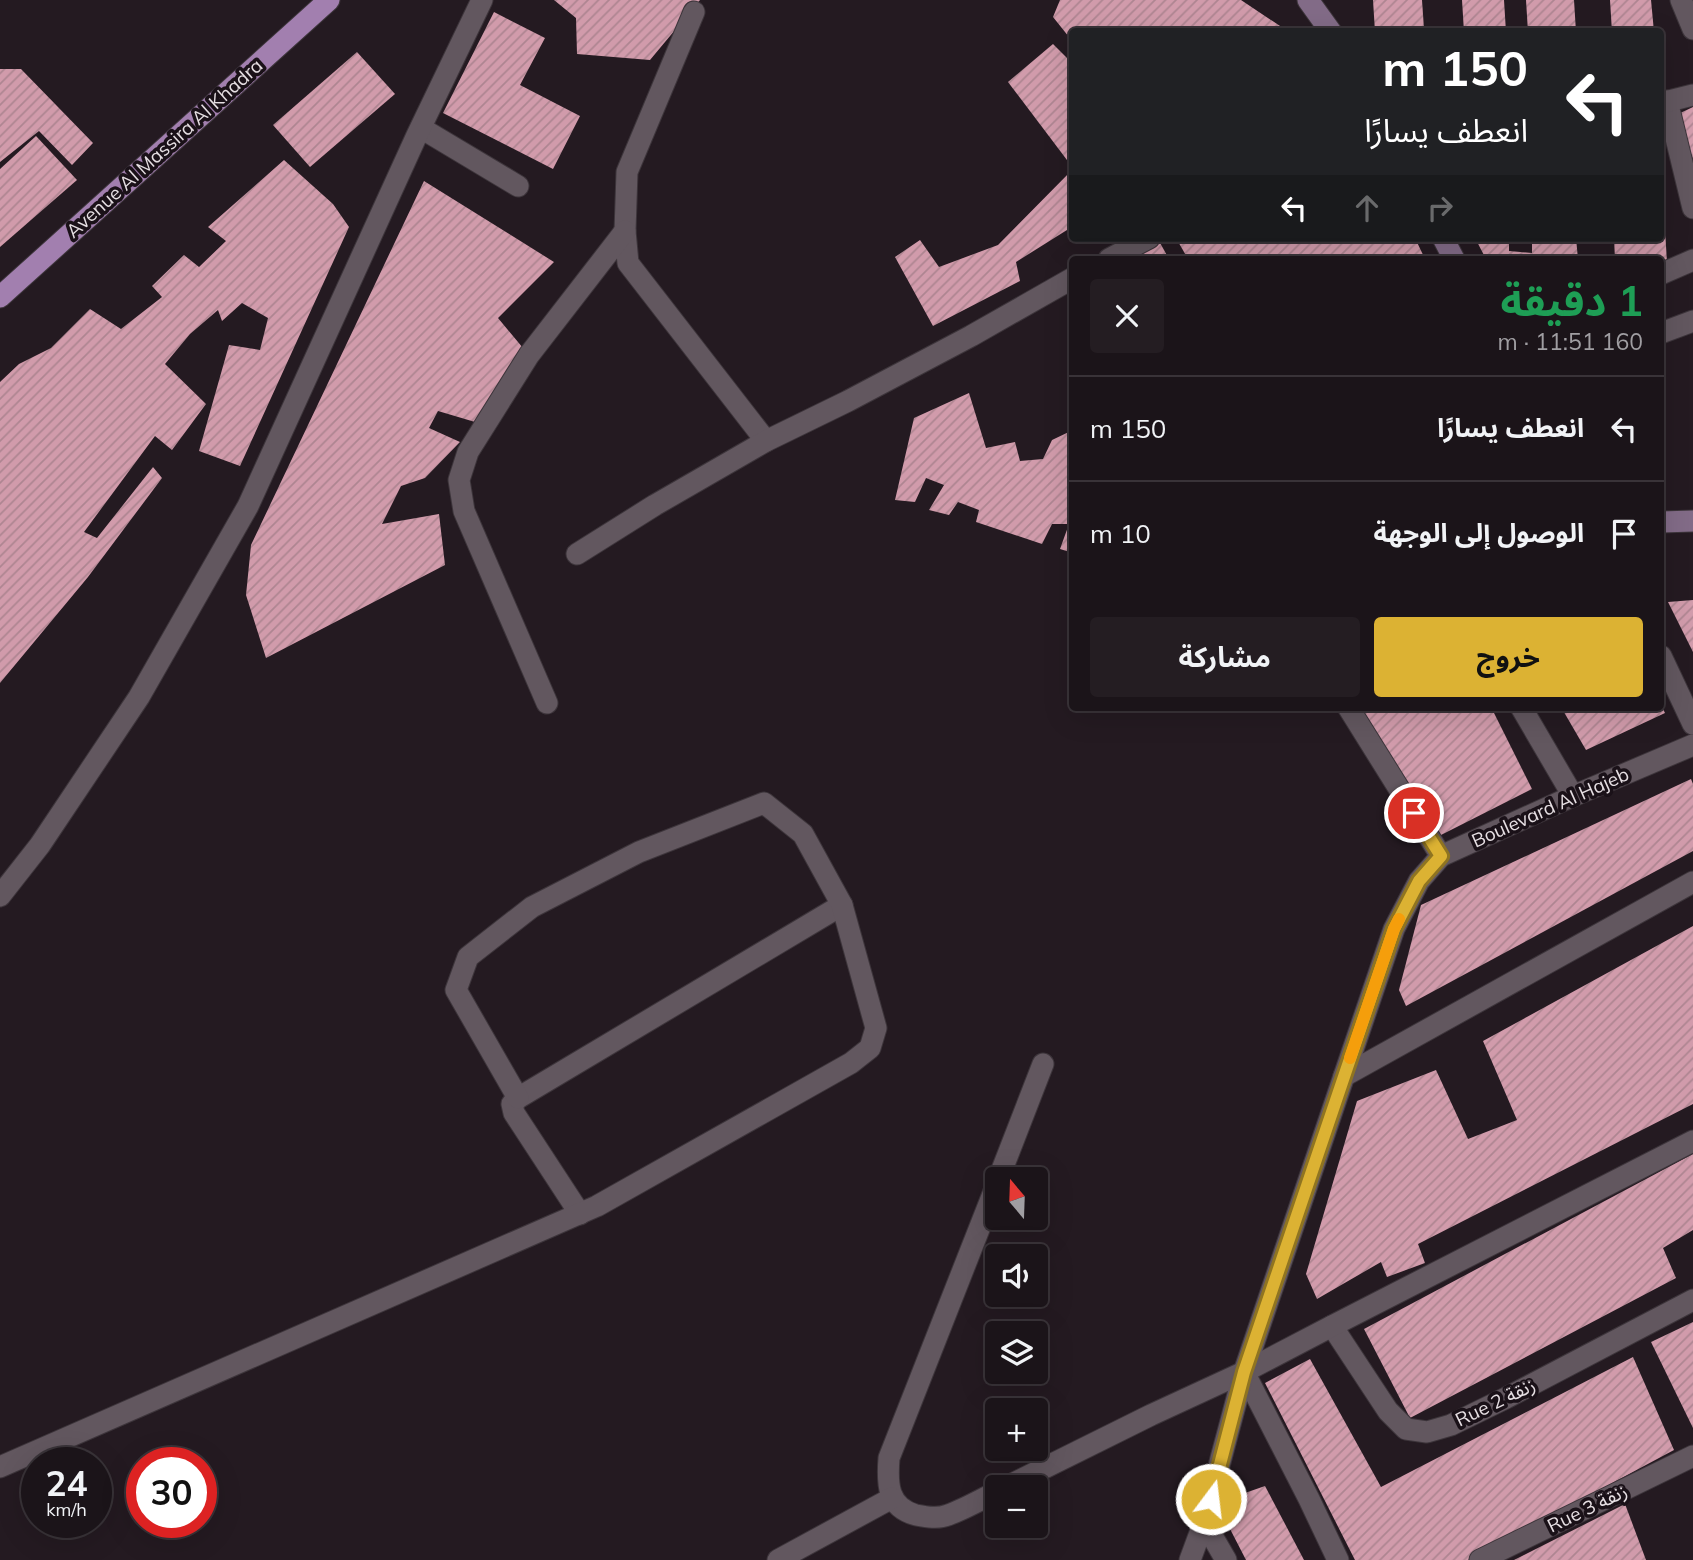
<!DOCTYPE html>
<html lang="ar">
<meta charset="utf-8">
<style>
:root{--surface:#1b1419;--page:#241d22;--text:#f1f3f6;--muted:#a09ea2;--line:#393338;--accent:#dcb233}
body{margin:0;font-family:Mulish,"Noto Sans Arabic",sans-serif;background:var(--page);color:var(--text);direction:rtl;height:100vh;display:flex;flex-direction:column;font-size:26px;white-space:nowrap}
*{box-sizing:border-box;margin:0}
p{font-size:23px;color:var(--muted)}
.icon{flex:none;width:38px;height:38px;fill:none;stroke:currentColor;stroke-width:2;stroke-linecap:round;stroke-linejoin:round}
.map{position:relative;flex:1;overflow:hidden;direction:ltr}
.sheet{position:absolute;left:1069px;top:256px;width:595px;height:455px;display:flex;flex-direction:column;background:var(--surface);border-radius:7px;box-shadow:0 7px 28px #0002,0 0 0 2px var(--line);direction:rtl}
.sheet>*{flex:none}
.top-card{position:absolute;left:1069px;top:28px;width:595px;height:214px;border-radius:7px;box-shadow:0 7px 28px #0002,0 0 0 2px var(--line);direction:rtl;background:#202124;color:#fff;overflow:hidden}
.needle{width:46px;rotate:341deg}
.buttons{position:absolute;left:985px;top:1167px;display:grid;gap:14px}
.buttons a{display:grid;place-items:center;width:63px;height:63px;border-radius:7px;background:var(--surface);box-shadow:0 7px 28px #0002,0 0 0 2px var(--line);font-size:35px}
.speed{position:absolute;left:21px;top:1447px;display:flex;gap:14px;font-size:35px;font-weight:700;text-align:center}
.speed>*{display:grid;place-content:center;width:91px;height:91px;border-radius:50%;background:var(--surface);box-shadow:0 7px 28px #0002,0 0 0 2px var(--line);line-height:1}
.speed small{font-size:18px;font-weight:400}
.speed .limit{border:10px solid #d22;background:#fff;color:#111}
.pin{position:absolute;display:grid;place-items:center;width:60px;height:60px;color:#fff;margin:-30px;border:4px solid #fff;border-radius:50%;box-shadow:0 2px 7px #0007}
.me{position:absolute;width:77px;margin:-38px;rotate:15deg;stroke-linejoin:round;filter:drop-shadow(0 0 5px #0008)}
.turn{display:flex;align-items:center;gap:24px;height:147px;padding:0 21px;font-size:32px}
.turn .icon{width:91px;height:91px;stroke-width:2.5}
.turn b{display:block;font-size:49px;line-height:60px}
.lanes{display:flex;align-items:center;height:66px;padding:0 21px;background:#0003;justify-content:center;gap:35px;direction:ltr}
.lanes .off{opacity:.35}
.round{display:grid;place-items:center;flex:none;width:74px;height:74px;border-radius:7px;background:var(--page)}
.summary{display:flex;align-items:center;justify-content:space-between;height:119px;padding:0 21px}
h1{font-size:42px;font-weight:700;line-height:52px;color:#1e9e55}
.action{display:flex;gap:14px;margin-top:auto;padding:14px 21px}
.action a{flex:1;height:80px;border-radius:7px;background:var(--accent);color:#111;font-size:28px;font-weight:700;line-height:80px;text-align:center}
.action a+a{background:var(--page);color:var(--text)}
ul{padding:0;list-style:none}
li{display:flex;align-items:center;gap:21px;height:105px;padding:0 21px;border-top:2px solid var(--line)}
li div{flex:1}
li b{display:block;font-size:26px}
li em{font-style:normal}
.map>svg:first-child{display:block}
</style>
<div class="map">
<svg width="1693" height="1560" viewBox="0 0 1693 1560">
<defs>
<pattern id="building-hatch" width="6" height="6" patternUnits="userSpaceOnUse" patternTransform="scale(1.75)"><rect width="6" height="6" fill="#d19bab"/><path d="M-1 1l2-2M0 6l6-6M5 7l2-2" fill="none" stroke="#ae8591"/></pattern>
</defs>
<rect width="100%" height="100%" fill="#241a21"/>
<g fill="url(#building-hatch)">
<polygon points="554,0 700,0 650,60 577,54 576,18"/>
<polygon points="1060,0 1241,0 1289,32 1153,32 1135,27 1131,32 1073,32 1073,42 1053,17"/>
<polygon points="1373,0 1422,0 1424,29 1375,32"/>
<polygon points="1462,0 1504,0 1506,32 1464,32"/>
<polygon points="1526,0 1574,0 1576,32 1528,32"/>
<polygon points="1610,0 1651,0 1654,32 1612,32"/>
<polygon points="494,12 545,38 520,85 580,116 553,169 443,113"/>
<polygon points="1053,44 1073,64 1073,168 1008,82"/>
<polygon points="357,52 395,94 310,167 273,125"/>
<polygon points="0,69 21,69 93,143 72,165 39,131 0,162"/>
<polygon points="1693,107 1693,159 1676,115"/>
<polygon points="36,136 77,180 0,247 0,169"/>
<polygon points="284,160 333,204 349,227 240,466 199,451 229,345 260,350 268,318 242,303 222,321 218,310 190,334 165,364 206,404 172,450 155,436 84,532 97,538 153,467 162,478 88,577 0,683 0,382 19,364 51,348 90,309 121,329 162,297 152,286 184,255 199,267 226,241 208,227"/>
<polygon points="1073,169 1073,225 1067,230 1016,262 1020,281 933,326 895,257 920,240 939,267 998,245"/>
<polygon points="424,181 554,262 498,318 523,348 475,422 438,411 429,428 460,442 425,478 401,486 382,524 439,514 445,565 266,658 246,595 251,545"/>
<polygon points="1661,194 1663,194 1667,263 1661,263 1661,259 1615,259 1614,238 1661,238"/>
<polygon points="1176,238 1415,238 1425,259 1188,259"/>
<polygon points="1475,238 1509,238 1509,251 1532,253 1532,238 1576,238 1578,259 1486,259"/>
<polygon points="1159,241 1169,259 1126,259"/>
<polygon points="969,393 986,448 1015,442 1020,461 1043,459 1052,440 1073,430 1073,553 1060,549 1069,524 1052,524 1042,544 976,522 979,510 958,502 949,515 929,510 944,485 926,478 915,502 895,500 914,418"/>
<polygon points="1693,600 1693,652 1668,602"/>
<polygon points="1359,707 1491,707 1532,789 1439,836"/>
<polygon points="1561,707 1662,707 1665,713 1586,750"/>
<polygon points="1691,779 1693,784 1693,851 1406,1006 1399,990 1421,905"/>
<polygon points="1693,926 1693,1104 1418,1244 1425,1263 1387,1277 1381,1262 1317,1299 1306,1274 1357,1101 1436,1070 1468,1139 1517,1120 1483,1041"/>
<polygon points="1693,1154 1693,1230 1663,1248 1676,1278 1410,1418 1364,1329"/>
<polygon points="1693,1322 1693,1428 1651,1342"/>
<polygon points="1633,1357 1674,1450 1468,1560 1355,1560 1265,1383 1310,1359 1381,1487"/>
<polygon points="1265,1486 1304,1560 1246,1560 1229,1527 1242,1494"/>
<polygon points="1625,1504 1646,1560 1514,1560"/>
</g>
<g fill="none" stroke-linecap="round" stroke-linejoin="round">
<g stroke="#3d353b" stroke-width="23">
<g id="street">
<polyline points="1681,0 1693,29"/>
<polyline points="694,12 627,172 625,231 628,263 766,441"/>
<polyline points="1667,101 1693,208"/>
<polyline points="1661,103 1693,95"/>
<polyline points="421,128 518,186"/>
<polyline points="1109,259 1149,238"/>
<polyline points="1661,274 1693,260"/>
<polyline points="1661,333 1693,321"/>
<polyline points="577,554 655,505 766,441 848,401 971,336 1073,278"/>
<polyline points="1661,656 1693,724"/>
<polyline points="547,703 464,511 459,480 468,452 529,355 625,231"/>
<polyline points="1348,707 1441,856"/>
<polyline points="1521,707 1573,796"/>
<polyline points="0,896 40,845 139,697 248,506 417,135 482,0"/>
<polyline points="1344,1076 1693,882"/>
<polyline points="998,1180 1043,1064"/>
<path d="M998 1181 889 1458C887 1483 887 1507 916 1515 927 1517 938 1519 948 1515 965 1509 982 1499 998 1491"/>
<polyline points="580,1214 514,1113 512,1104 518,1098 842,905"/>
<polyline points="1332,1326 1388,1411 1406,1429 1427,1432 1451,1425 1506,1398 1693,1300"/>
<polyline points="1244,1372 1309,1499 1338,1560"/>
<polyline points="0,1467 597,1206 851,1063 870,1048 876,1028 842,905 803,834 764,803 639,852 532,907 468,957 456,990 518,1098"/>
<polyline points="1004,1488 1151,1415 1244,1372 1332,1326 1693,1141"/>
<polyline points="1204,1522 1226,1560"/>
<polyline points="778,1560 892,1498"/>
<polyline points="1190,1560 1204,1522 1244,1372 1344,1076 1394,929 1419,881 1441,856 1573,796 1693,745"/>
<polyline points="1480,1560 1693,1456"/>
</g>
</g>
<g stroke="#3d353b" stroke-width="23">
<g id="secondary">
<polyline points="1308,0 1331,32"/>
<polyline points="1443,238 1454,259"/>
<polyline points="1661,522 1693,521"/>
</g>
</g>
<g stroke="#3d353b" stroke-width="23">
<polyline id="primary" points="0,297 329,0"/>
</g>
<use href="#street" stroke="#62575f" stroke-width="21"/>
<use href="#secondary" stroke="#826b87" stroke-width="21"/>
<use href="#primary" stroke="#a27faf" stroke-width="21"/>
</g>
<g fill="none" stroke-linecap="round" stroke-linejoin="round">
<g stroke="#8f7421" stroke-width="18">
<polyline id="route" points="1211,1499 1244,1372 1394,929 1419,881 1441,856 1414,813"/>
</g>
<use href="#route" stroke="#dcb233" stroke-width="12"/>
<polyline stroke="#f59e0b" stroke-width="12" points="1350,1058 1394,929 1399,919"/>
</g>
<g text-anchor="middle" dominant-baseline="central" stroke-width="7" stroke-linejoin="round" paint-order="stroke">
<g font-size="19" fill="#e6dfe3" stroke="#1a1118">
<text transform="translate(164 148) rotate(-42)">Avenue Al Massira Al Khadra</text>
<text transform="translate(1550 807) rotate(-24)">Boulevard Al Hajeb</text>
<text transform="translate(1495 1402) rotate(-26)">Rue 2 زنقة</text>
<text transform="translate(1587 1508) rotate(-26)">Rue 3 زنقة</text>
</g>
</g>
</svg>
<div class="buttons">
<a><svg class="needle" viewBox="-14 -14 28 28"><path d="M0-13l5 13h-10z" fill="#e53935"/><path d="M0 13l5-13h-10z" fill="#a09ea2"/></svg></a>
<a><svg class="icon" aria-label="sound" viewBox="0 0 24 24"><path d="M4 9h4l5-4v14l-5-4H4zM17 9q2 3 0 6"/></svg></a>
<a><svg class="icon" aria-label="layers" viewBox="0 0 24 24"><path d="M12 4l9 5-9 5-9-5zM3 14l9 5 9-5"/></svg></a>
<a>+</a>
<a>−</a>
</div>
<div class="speed"><div>24<small>km/h</small></div><div class="limit">30</div></div>
<div class="pin" style="left:1414px;top:813px;background:#d93025"><svg class="icon" aria-label="arrive" viewBox="0 0 24 24"><path d="M6 21V4h12l-3 4 3 4H6"/></svg></div>
<svg class="me" style="left:1211px;top:1499px" viewBox="-20 -20 40 40"><circle r="17" fill="#dcb233" stroke="#fff" stroke-width="3"/><path d="M0-11L8 9 0 5-8 9z" fill="#fff"/></svg>
<div class="top-card">
<div class="turn"><svg class="icon" aria-label="left" viewBox="0 0 24 24"><path d="M17 20v-9H6M10 6l-5 5 5 5"/></svg><div><b>150 m</b>انعطف يسارًا</div></div>
<div class="lanes"><svg class="icon" aria-label="left" viewBox="0 0 24 24"><path d="M17 20v-9H6M10 6l-5 5 5 5"/></svg><svg class="icon off" aria-label="ahead" viewBox="0 0 24 24"><path d="M12 20V5M6 11l6-6 6 6"/></svg><svg class="icon off" aria-label="right" viewBox="0 0 24 24"><path d="M7 20v-9h11M14 6l5 5-5 5"/></svg></div>
</div>
<section class="sheet">
<div class="summary"><div><h1>1 دقيقة</h1><p>160 m · 11:51</p></div><a class="round"><svg class="icon" aria-label="close" viewBox="0 0 24 24"><path d="M6 6l12 12M18 6L6 18"/></svg></a></div>
<ul>
<li><svg class="icon" aria-label="left" viewBox="0 0 24 24"><path d="M17 20v-9H6M10 6l-5 5 5 5"/></svg><div><b>انعطف يسارًا</b></div><em>150 m</em></li>
<li><svg class="icon" aria-label="arrive" viewBox="0 0 24 24"><path d="M6 21V4h12l-3 4 3 4H6"/></svg><div><b>الوصول إلى الوجهة</b></div><em>10 m</em></li>
</ul>
<div class="action"><a>خروج</a><a>مشاركة</a></div>
</section>
</div>
